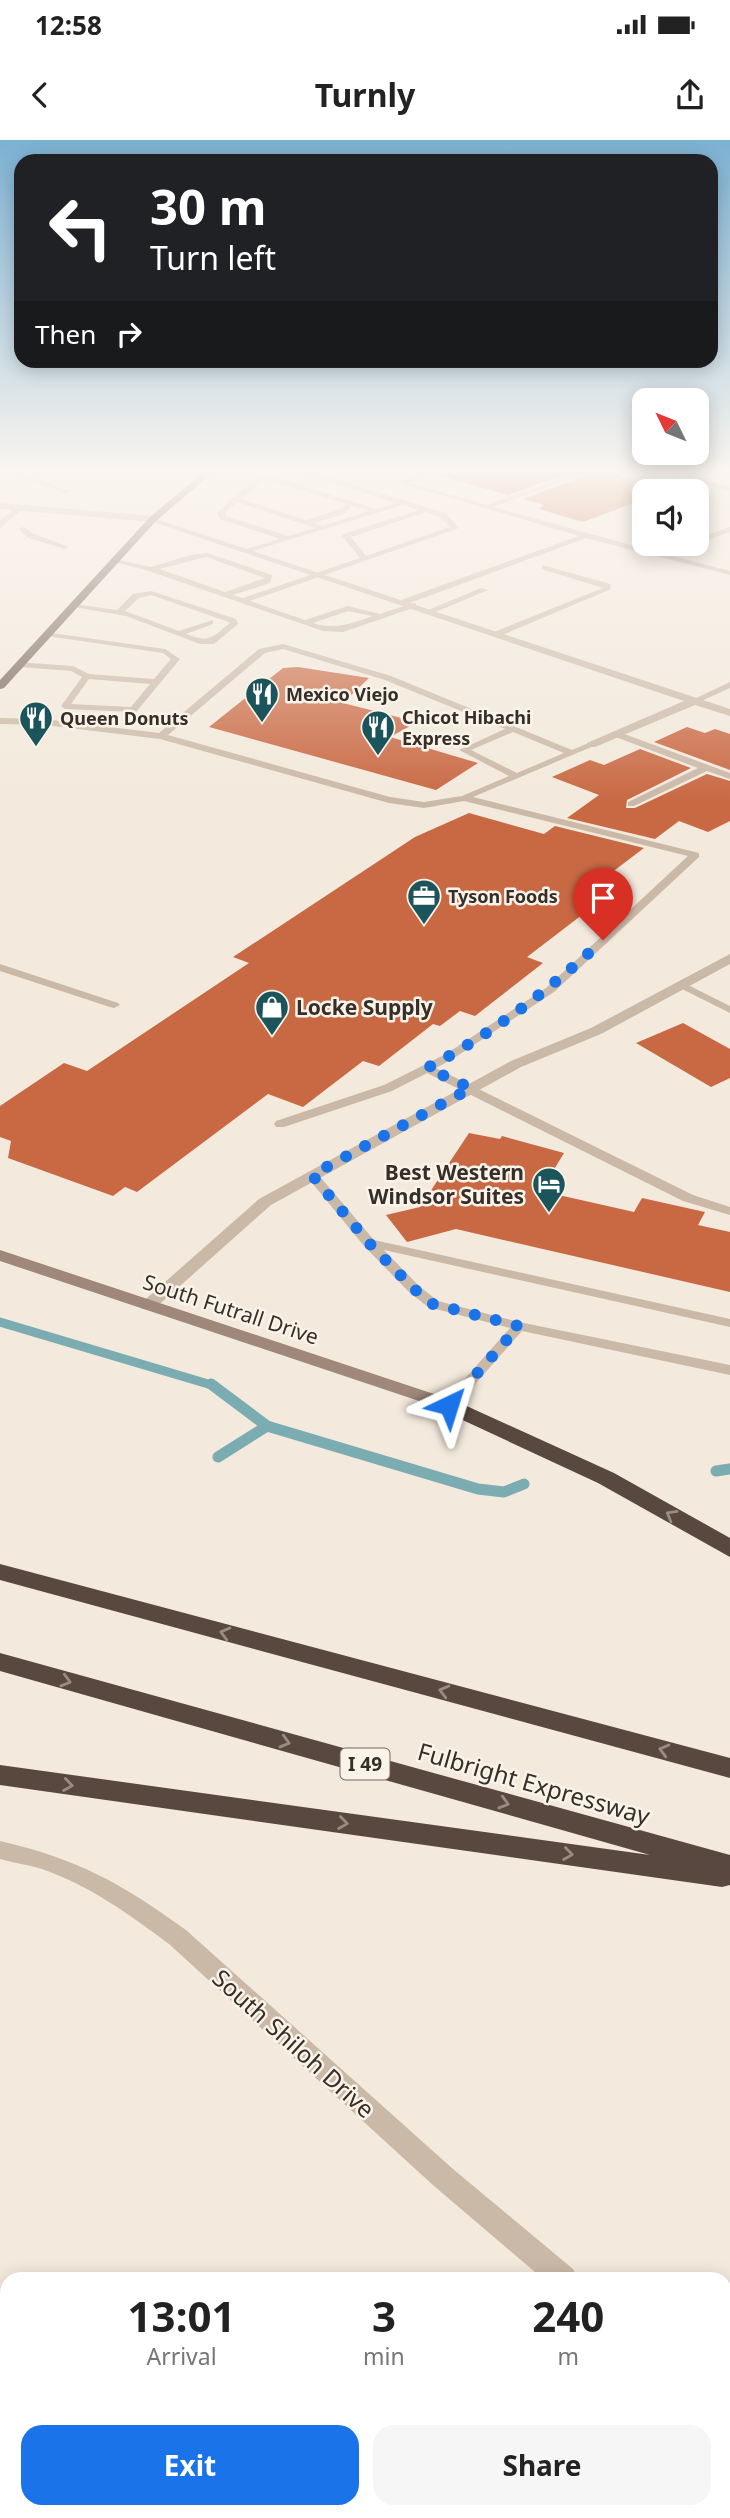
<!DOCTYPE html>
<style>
:root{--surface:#fff;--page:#f6f6f6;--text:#222;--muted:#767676;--accent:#1a73e8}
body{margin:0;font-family:"Noto Sans",sans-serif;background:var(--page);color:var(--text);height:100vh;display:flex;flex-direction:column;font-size:26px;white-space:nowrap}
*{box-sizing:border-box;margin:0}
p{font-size:23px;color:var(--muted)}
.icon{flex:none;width:38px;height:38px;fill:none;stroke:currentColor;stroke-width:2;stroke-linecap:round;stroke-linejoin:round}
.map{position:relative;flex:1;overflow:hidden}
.details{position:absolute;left:0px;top:2132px;width:732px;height:247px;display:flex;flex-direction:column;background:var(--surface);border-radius:21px 21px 0 0;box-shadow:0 4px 18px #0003}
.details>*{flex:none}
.hud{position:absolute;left:14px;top:14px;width:704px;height:214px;border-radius:21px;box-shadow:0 4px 18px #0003;background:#202124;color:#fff;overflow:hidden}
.needle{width:46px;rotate:313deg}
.buttons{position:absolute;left:632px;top:248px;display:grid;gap:14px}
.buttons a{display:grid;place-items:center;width:77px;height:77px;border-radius:14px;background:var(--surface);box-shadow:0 4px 18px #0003;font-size:35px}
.pin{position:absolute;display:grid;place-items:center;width:60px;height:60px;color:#fff;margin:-72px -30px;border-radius:50% 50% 50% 0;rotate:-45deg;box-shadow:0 0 7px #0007}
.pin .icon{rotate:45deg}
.me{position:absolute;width:77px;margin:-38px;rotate:41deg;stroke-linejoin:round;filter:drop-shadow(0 0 5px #0008)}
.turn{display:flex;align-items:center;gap:24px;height:147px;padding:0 21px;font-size:32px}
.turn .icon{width:91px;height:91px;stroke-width:2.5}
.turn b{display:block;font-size:49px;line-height:60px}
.then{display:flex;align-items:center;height:66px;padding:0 21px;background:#0003;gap:14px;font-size:26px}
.eta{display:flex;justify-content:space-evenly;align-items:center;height:119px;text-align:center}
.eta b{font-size:42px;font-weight:700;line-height:49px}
.action{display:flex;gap:14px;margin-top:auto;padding:14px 21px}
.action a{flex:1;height:80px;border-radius:21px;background:var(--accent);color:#fff;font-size:28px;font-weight:700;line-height:80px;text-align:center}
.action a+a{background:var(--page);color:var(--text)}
.status{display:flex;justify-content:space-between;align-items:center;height:49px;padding:0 35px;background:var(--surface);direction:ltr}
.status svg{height:19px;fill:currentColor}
header{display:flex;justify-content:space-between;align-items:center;height:91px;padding:0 21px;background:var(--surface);font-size:32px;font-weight:700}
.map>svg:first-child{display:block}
</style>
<div class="status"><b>12:58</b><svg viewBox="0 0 49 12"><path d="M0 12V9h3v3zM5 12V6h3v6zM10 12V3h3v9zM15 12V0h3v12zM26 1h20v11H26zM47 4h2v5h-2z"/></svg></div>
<header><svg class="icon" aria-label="back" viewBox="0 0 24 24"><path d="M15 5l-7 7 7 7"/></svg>Turnly<svg class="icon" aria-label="share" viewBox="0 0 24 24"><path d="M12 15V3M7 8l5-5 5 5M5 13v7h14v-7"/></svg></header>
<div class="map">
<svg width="730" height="2378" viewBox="0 0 730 2378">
<rect width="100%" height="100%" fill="#f3e9dc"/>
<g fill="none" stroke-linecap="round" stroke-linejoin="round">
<polyline stroke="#7aacb1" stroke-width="9" points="0,1182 215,1246"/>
<g stroke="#7aacb1" stroke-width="11">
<polyline points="211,1244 267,1286 478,1349 504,1352 524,1344"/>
<polyline points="218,1317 267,1286"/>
<polyline points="716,1331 730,1329"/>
</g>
</g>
<g fill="#c96944">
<polygon points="442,328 582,328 508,355 441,336"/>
<polygon points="601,330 670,350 644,352 644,359 583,382 539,369 544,365 523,359"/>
<polygon points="298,527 369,538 343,563 413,581 409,584 412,585 390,597 478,623 436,650 209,587 283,528"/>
<polygon points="687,587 705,593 715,589 730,594 730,630 654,602"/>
<polygon points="640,609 691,628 627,660 626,668 635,668 707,634 730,641 730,681 708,692 679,681 655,699 567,678 599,655 552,637 590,620 604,625"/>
<polygon points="469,673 544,694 555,686 644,708 607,736 625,742 527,817 543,823 475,876 460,871 440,886 433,884 379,926 363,921 303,967 268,954 137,1052 125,1047 113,1056 8,1018 11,1001 0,997 0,966 64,923 87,931 249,823 233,817 415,697"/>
<polygon points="683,883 730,909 730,938 711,947 636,903"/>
<polygon points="469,993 500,999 502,996 564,1013 541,1051 634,1072 642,1058 705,1072 698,1085 730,1092 730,1152 456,1089 407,1102 386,1075 420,1067"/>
</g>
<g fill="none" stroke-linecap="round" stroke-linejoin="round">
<g fill="#cbb9a8" fill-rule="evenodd">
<path d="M269 328H276L268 335 376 369 396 363 288 328H299L446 373 459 388 250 461 305 480 348 466 380 474 413 463H416V467L343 492 323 491 149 431 111 421 115 419 151 427 191 415 207 413 272 435 270 443 233 455 243 458 360 418 342 396 343 394 419 370 403 365 246 413V409L280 399 220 379 217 373 231 360 232 358 235 357ZM265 339 347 364 338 370 306 380 241 359ZM237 362 315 388 288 396 226 376 225 373ZM352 366 369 371 322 386 313 383 344 374ZM426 372 440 377 450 387 366 416 351 397ZM206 417 265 438 225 452 159 429ZM348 471 372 476C351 484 335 490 313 483Z"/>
<polygon points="424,328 432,328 409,343 487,365 590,328 600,328 494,367 660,413 683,404 694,404 669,415 730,431 730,435 586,398 407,464 401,464 401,460 579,396 400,343"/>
<polygon points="647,328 659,328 730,347 730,351"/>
<polygon points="19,333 70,351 71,352 66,353 17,336"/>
<polygon points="23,387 34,394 69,407 65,409 28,398 19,389"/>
<polygon points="730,387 730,392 696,404 696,399"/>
<polygon points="542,425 610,444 611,449 500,496 494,496 494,492 603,448 542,429"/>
<polygon points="481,448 488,450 433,473 426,471"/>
<path d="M151 451 236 479 238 484 214 504H200L126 476 69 466 73 464 117 470 133 454ZM151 455 229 482 230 483C211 498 210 503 186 494L213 484V480L179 491 125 471 139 458Z"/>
<path d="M44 492 165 509 180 519 136 572 65 569 61 566 82 537 71 531 20 527 17 526V522L73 526 89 534 154 539 171 519 163 513 47 496 43 494ZM89 539 150 544 131 567 71 564Z"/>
<path d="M283 504 391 536 572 610 591 602 596 605 473 657 699 713V717L554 852 454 918 436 928 693 1055 730 1067V1075L683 1061 427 933 392 951 284 987H276L274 984 276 981 384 945 446 914 546 848 688 716 464 661 424 668 389 663 160 599 45 585 0 584V578L45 579 159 593 259 509ZM283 509 385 540 505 589 459 610 509 636 462 656 424 662 390 657 168 595 265 513ZM513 592 564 613 517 633 471 610Z"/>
<polygon points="730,542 730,548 697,563 690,561"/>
<polygon points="613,592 619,592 730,633 730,639 707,631 634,666 628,666 628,662 698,628 613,596"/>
<polygon points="0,824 118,863 120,865 114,868 110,867 0,831"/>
<polygon points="682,842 730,866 730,873 678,847 678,843"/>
<polygon points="312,1031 316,1032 374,1100 730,1179 730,1187 384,1110 419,1146 438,1161 519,1182 730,1225 730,1235 522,1191 454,1268 444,1268 442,1265 444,1262 510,1188 428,1167 409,1152 364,1106 308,1038 306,1035 308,1032"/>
</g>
<g fill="#cbb9a8" fill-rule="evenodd">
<polygon points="17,366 24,368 0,388 0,380"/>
<polygon points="150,377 730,569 730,576 695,565 595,607 587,607 587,603 684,561 150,381"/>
<polygon points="730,814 730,824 601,894 521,927 271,1065 154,1169 142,1169 139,1165 259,1059 511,921 591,888"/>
</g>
<g fill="#cbb9a8" fill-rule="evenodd">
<polygon points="0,363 153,376 158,379 153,382 0,369"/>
<path d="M0 1701C78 1719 121 1743 186 1790L453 2029 573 2129 577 2138H542L434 2046 169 1804C130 1775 89 1745 42 1729 29 1725 14 1723 0 1719Z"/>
<polygon points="724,2225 730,2227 730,2256 724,2254"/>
</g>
<polygon fill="#9f8879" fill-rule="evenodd" points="0,1110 455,1261 458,1265 455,1269 443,1269 0,1121"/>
<polygon fill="#7a6559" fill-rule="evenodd" points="209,328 218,328 156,381 4,548 0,549 0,540 150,377"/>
<g fill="#59483f" fill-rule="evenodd">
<polygon points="449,1258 614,1333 730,1398 730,1417 598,1343 441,1270 438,1265 441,1260"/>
<polygon points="0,1424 730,1618 730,1638 0,1440"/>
<polygon points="0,1513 730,1715 730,1745 722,1747 0,1645 0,1625 650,1715 0,1531"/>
</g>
</g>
<defs><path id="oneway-chevron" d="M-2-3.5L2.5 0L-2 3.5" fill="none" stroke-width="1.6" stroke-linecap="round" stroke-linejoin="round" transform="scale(1.75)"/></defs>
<g stroke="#998c83">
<use href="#oneway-chevron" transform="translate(671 1375) rotate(-150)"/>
<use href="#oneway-chevron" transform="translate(225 1493) rotate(-165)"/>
<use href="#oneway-chevron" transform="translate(66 1541) rotate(16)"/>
<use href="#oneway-chevron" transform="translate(444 1551) rotate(-165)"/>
<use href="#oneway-chevron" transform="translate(285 1602) rotate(16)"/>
<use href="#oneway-chevron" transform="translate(664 1610) rotate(-165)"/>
<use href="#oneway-chevron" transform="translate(68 1645) rotate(8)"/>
<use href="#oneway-chevron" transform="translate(504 1663) rotate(16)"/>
<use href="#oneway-chevron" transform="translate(343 1683) rotate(8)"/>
<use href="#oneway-chevron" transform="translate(568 1714) rotate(8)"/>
</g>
<linearGradient id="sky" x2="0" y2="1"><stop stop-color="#7cb1d2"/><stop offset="0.5" stop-color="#faf5ef"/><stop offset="1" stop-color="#faf5ef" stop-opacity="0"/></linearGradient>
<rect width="730" height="661" fill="url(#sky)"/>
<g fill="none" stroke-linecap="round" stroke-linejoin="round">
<path stroke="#1a73e8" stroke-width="12" stroke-dasharray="0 21.6" d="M449 1265 519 1186 433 1164 414 1149 369 1103 312 1035 471 948 427 928C492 894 549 850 603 800"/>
</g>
<defs>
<g id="restaurant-pin" transform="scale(1.75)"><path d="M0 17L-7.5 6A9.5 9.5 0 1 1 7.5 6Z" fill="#1c545b" stroke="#faf3e9"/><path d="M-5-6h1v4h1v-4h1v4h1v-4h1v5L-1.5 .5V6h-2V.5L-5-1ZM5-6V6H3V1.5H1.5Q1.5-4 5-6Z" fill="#fff"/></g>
<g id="office-pin" transform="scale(1.75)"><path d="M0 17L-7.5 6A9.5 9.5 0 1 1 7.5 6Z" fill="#1c545b" stroke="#faf3e9"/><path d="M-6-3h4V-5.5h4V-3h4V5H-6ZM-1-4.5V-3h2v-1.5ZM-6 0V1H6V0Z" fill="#fff"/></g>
<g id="shop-pin" transform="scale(1.75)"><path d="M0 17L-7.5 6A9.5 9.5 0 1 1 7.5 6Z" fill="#1c545b" stroke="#faf3e9"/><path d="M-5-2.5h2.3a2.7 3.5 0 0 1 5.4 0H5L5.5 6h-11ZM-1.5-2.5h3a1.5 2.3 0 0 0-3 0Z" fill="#fff"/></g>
<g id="hotel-pin" transform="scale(1.75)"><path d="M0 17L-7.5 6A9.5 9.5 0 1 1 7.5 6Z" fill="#1c545b" stroke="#faf3e9"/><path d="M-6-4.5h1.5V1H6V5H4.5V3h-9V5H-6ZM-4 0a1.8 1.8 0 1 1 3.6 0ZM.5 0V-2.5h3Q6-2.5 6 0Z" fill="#fff"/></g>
</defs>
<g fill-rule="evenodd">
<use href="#restaurant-pin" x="262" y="554"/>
<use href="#restaurant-pin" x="36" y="578"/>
<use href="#restaurant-pin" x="378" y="587"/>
<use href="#office-pin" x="424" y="756"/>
<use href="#shop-pin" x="272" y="867"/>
<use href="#hotel-pin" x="549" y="1044"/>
</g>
<g text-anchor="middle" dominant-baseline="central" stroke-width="5" stroke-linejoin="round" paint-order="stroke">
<g font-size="18" font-weight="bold" fill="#382e28" stroke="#faf3e9" text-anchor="start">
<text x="286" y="554">Mexico Viejo</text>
<text x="402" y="577">Chicot Hibachi<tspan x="402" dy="21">Express</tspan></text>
<text x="60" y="578">Queen Donuts</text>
<text x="448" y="756">Tyson Foods</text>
</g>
<rect fill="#faf3e9" stroke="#726962" stroke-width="2" x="340.5" y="1608.5" width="49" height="31" rx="5"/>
<g font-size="19" font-weight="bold" fill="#382e28">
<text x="365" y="1624">I 49</text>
</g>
<g font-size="21" font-weight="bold" fill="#382e28" stroke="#faf3e9" text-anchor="start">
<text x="296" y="867">Locke Supply</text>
<text x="524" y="1032" text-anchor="end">Best Western<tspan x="524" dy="24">Windsor Suites</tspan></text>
</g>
<g font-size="21" fill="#382e28" stroke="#faf3e9">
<text transform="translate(231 1169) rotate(18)">South Futrall Drive</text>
</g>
<g font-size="24" fill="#382e28" stroke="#faf3e9">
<text transform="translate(534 1643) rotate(16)">Fulbright Expressway</text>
<text transform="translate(294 1903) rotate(42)">South Shiloh Drive</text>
</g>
</g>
</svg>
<div class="buttons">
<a><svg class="needle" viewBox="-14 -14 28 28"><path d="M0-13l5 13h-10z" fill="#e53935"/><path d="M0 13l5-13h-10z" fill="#767676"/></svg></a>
<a><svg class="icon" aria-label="sound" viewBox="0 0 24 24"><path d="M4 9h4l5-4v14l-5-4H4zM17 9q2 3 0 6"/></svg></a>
</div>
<div class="pin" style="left:603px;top:800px;background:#d93025"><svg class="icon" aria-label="arrive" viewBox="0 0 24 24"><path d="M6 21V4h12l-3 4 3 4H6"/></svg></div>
<svg class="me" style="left:449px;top:1265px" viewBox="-20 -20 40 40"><path d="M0-17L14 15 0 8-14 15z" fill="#1a73e8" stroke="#fff" stroke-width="4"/></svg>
<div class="hud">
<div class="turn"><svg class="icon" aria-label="left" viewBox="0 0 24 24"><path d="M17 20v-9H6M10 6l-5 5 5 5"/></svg><div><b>30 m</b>Turn left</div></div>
<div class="then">Then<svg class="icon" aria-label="right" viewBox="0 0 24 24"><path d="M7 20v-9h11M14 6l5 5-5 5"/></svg></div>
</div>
<section class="details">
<div class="eta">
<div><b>13:01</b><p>Arrival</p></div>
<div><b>3</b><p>min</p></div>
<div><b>240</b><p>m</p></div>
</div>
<div class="action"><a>Exit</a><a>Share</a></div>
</section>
</div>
